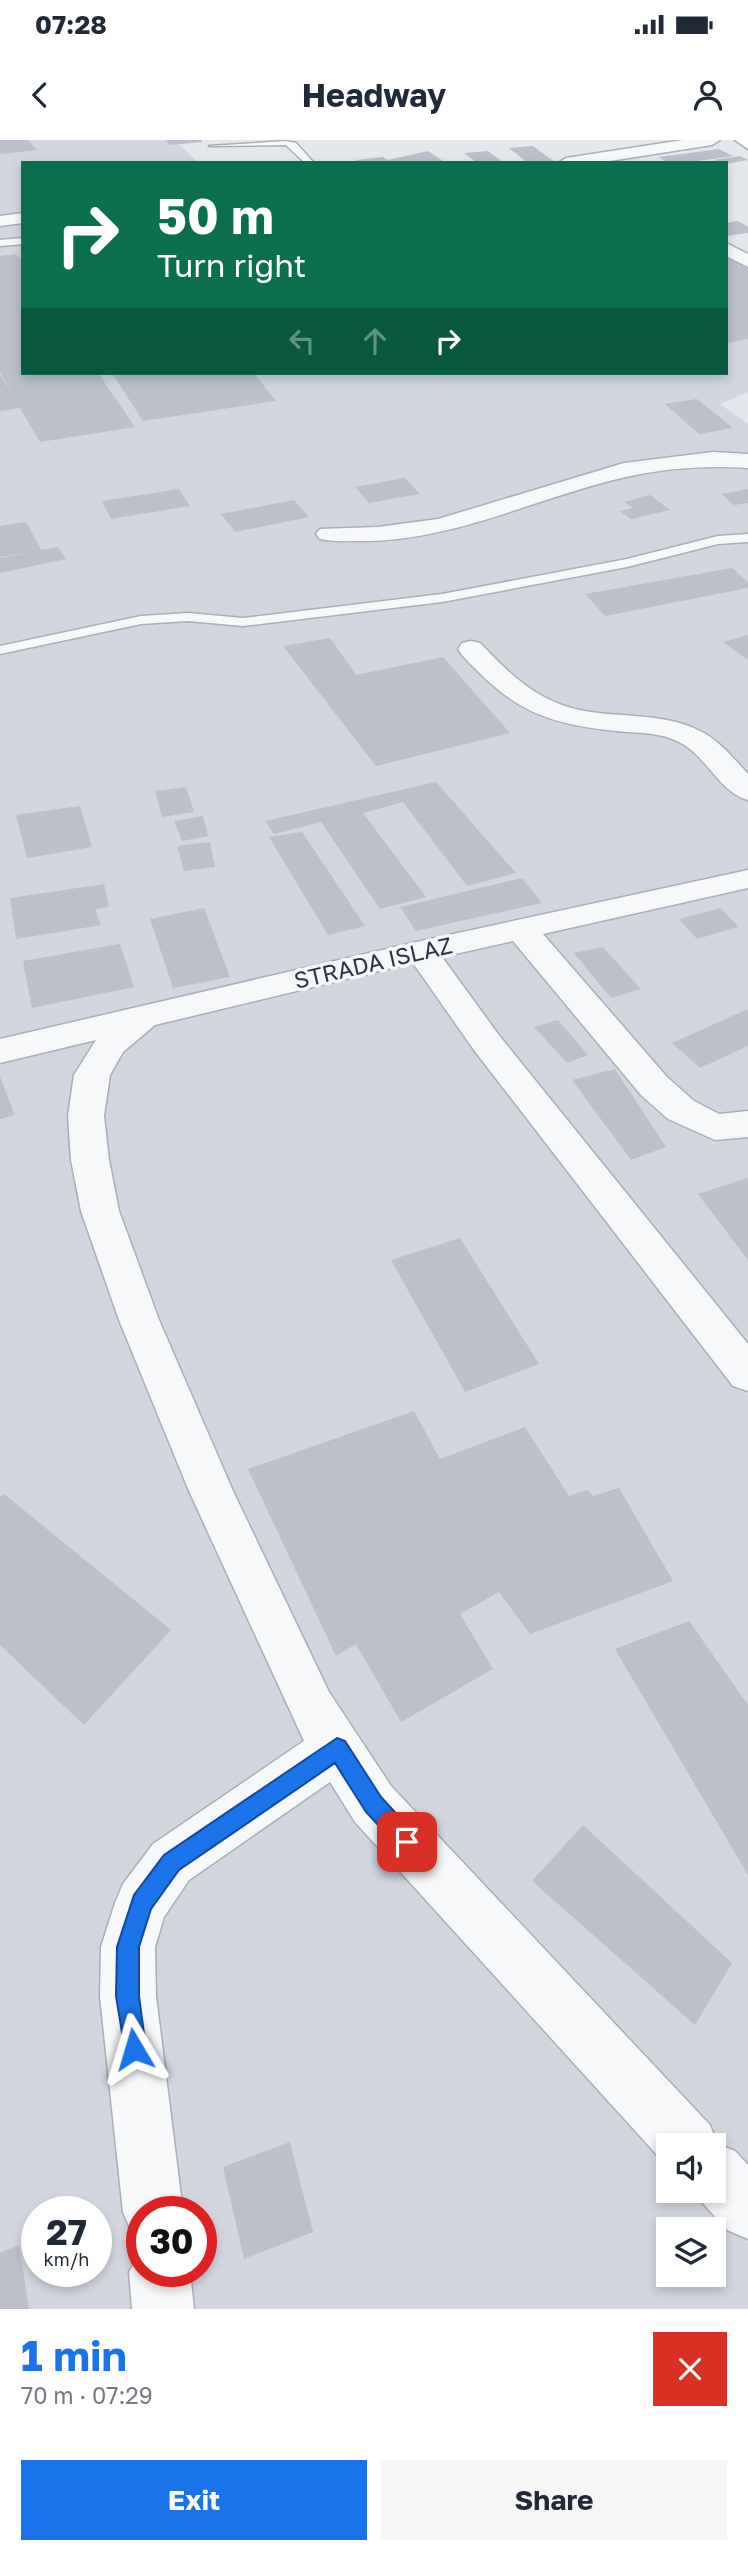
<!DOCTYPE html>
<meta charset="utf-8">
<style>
:root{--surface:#fff;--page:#f6f6f7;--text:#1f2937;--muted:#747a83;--accent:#1a73e8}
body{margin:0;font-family:"Golos Text",sans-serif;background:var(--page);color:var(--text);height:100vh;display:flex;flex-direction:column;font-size:26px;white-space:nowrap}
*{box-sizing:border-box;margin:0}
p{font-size:23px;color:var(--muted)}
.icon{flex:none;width:38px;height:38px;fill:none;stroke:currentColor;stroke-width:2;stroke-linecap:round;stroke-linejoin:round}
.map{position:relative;height:2169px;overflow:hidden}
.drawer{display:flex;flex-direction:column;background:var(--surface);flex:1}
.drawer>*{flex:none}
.banner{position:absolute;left:21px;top:21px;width:707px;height:214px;border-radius:0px;box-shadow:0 4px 10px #0003;background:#0b6e4f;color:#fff;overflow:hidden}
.tools{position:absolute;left:656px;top:1993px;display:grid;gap:14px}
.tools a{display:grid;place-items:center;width:70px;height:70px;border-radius:0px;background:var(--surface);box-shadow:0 4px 10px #0003;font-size:35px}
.speed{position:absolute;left:21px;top:2056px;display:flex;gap:14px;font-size:35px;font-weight:700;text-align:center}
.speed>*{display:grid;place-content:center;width:91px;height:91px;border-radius:50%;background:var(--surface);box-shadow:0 4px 10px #0003;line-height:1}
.speed small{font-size:18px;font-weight:400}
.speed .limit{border:10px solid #d22;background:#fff;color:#111}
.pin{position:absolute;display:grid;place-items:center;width:60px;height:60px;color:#fff;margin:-30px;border-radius:14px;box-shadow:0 4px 10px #0006}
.me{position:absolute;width:77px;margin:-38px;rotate:353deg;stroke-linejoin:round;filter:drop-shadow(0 0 5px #0008)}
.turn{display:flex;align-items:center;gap:24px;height:147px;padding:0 21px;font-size:32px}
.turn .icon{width:91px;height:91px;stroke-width:2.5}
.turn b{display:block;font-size:49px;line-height:60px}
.lanes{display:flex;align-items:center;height:66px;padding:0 21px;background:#0003;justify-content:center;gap:35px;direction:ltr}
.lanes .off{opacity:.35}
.round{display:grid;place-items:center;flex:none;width:74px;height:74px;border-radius:0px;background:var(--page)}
.headline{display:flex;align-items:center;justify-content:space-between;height:119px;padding:0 21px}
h1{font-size:42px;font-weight:700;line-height:52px;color:var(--accent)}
.button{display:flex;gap:14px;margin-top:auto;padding:14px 21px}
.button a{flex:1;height:80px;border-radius:0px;background:var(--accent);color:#fff;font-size:28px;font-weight:700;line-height:80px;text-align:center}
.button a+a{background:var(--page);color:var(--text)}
.status{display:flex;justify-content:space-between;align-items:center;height:49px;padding:0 35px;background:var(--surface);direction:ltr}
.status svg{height:19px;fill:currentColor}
header{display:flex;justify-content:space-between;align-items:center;height:91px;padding:0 21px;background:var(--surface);font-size:32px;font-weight:700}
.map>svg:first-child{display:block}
</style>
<div class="status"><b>07:28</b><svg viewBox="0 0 49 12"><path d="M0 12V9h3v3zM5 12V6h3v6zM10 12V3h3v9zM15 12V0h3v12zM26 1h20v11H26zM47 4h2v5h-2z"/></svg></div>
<header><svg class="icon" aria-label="back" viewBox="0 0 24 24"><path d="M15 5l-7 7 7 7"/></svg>Headway<svg class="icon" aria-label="person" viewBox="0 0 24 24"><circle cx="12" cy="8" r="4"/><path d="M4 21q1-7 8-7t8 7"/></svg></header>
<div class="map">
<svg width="748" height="2169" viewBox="0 0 748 2169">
<rect width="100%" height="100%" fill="#e4e7ec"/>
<path fill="#d2d6de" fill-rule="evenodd" d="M0 0H174L199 23H23V233H726V113L748 128V252L720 264 748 284V2169H0ZM668 2006H714V2051H668ZM37 2072H96V2132H37ZM142 2072H201V2132H142ZM668 2090H714V2135H668Z"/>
<g fill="#bbc0ca">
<polygon points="0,0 28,0 37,10 0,14"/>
<polygon points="166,0 202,0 202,2 169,5"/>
<polygon points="533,6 556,23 528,23 509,8"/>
<polygon points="719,9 733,16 684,23 669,23 659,17"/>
<polygon points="428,11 446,23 360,23 356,20 383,17 388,20"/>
<polygon points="488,11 504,23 477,23 464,13"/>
<polygon points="740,16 748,20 726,24 714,20"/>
<polygon points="738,81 748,87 748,93 726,96 726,83"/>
<polygon points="16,114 23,123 23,233 98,233 135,287 40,302 20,268 0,271 0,235 13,254 0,232 0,116"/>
<polygon points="726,118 731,118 748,129 748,199 726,203"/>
<polygon points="112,233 254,233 276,261 143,281"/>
<polygon points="697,259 733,288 699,294 665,264"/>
<polygon points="405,338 420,354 369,363 355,347"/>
<polygon points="179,349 190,366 111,379 102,361"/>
<polygon points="748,349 748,363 734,365 721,354"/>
<polygon points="650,355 670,370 631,379 620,371 633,368 624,362"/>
<polygon points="294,360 309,377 235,392 221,374"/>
<polygon points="26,382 41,410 58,407 66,419 0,433 0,418 32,412 0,417 0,386"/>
<polygon points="732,428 748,442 748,448 605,476 585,454"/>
<polygon points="748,495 748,520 723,502"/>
<polygon points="330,498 356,535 443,517 510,593 376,626 283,506"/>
<polygon points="436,642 516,733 467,746 403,662 363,673 426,757 380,769 321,682 274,694 265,681"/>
<polygon points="186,647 194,672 162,677 155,651"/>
<polygon points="80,666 92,707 27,718 16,675"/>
<polygon points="203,676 208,696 182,701 174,681"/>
<polygon points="302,692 365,786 328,795 269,697"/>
<polygon points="210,702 215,727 184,731 177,706"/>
<polygon points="522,738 542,763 416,791 400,767"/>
<polygon points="104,744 109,767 95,769 101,785 16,799 10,758"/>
<polygon points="204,768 230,837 173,848 150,779"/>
<polygon points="721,768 738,787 697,799 679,779"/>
<polygon points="120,804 134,847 32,868 23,821"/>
<polygon points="603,807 641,849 611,858 574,813"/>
<polygon points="748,869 748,906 700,928 672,903"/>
<polygon points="558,880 588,915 567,923 534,887"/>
<polygon points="615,929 666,1007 631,1020 572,940"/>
<polygon points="0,937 15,975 0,979"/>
<polygon points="748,1038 748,1120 698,1054"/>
<polygon points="460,1098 539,1224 465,1252 391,1120"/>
<polygon points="414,1271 440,1319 525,1287 569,1356 587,1350 593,1356 619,1348 673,1441 530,1494 499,1452 460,1474 493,1529 401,1582 356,1504 336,1516 248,1329"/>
<polygon points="4,1354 171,1490 84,1585 0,1505 0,1357"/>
<polygon points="689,1481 748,1565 748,1735 615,1509"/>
<polygon points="583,1685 732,1823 695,1885 532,1741"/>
<polygon points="290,2002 313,2092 244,2119 223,2027"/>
<polygon points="19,2105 29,2169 0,2169 0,2113"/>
</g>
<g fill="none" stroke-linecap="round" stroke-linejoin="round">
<g stroke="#a9aeb7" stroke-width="3">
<g id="service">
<polygon points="286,1 296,3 314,23 305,23 286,5 209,6"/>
<polygon points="23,98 23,104 0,106 0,100"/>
<polygon points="748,394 748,402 718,404 627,427 442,462 243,486 188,481 141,484 0,514 0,506 141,476 188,473 243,478 442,454 627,419 718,396"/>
</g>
</g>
<g stroke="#a9aeb7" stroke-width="3">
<g id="minor">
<polygon points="683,0 720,0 712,5 597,23 558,23 566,18"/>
<polygon points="23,73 23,83 0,86 0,76"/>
<polygon points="726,103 748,114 748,127 726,116"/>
<path d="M713 312 748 314V328C708 325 665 328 626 337 537 357 455 401 362 401 348 401 333 402 320 399L316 394 320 389 378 387 438 379 624 323Z"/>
<path d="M471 501 480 503C504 528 528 553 562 565 606 581 657 569 700 591 719 600 734 619 748 634V660C720 653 706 615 679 602 660 592 637 593 616 591 542 583 512 569 462 515L458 509 462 503Z"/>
<polygon points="748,730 748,748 543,794 667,937 694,961 719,974 748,971 748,997 715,1000 668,979 641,955 513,801 442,817 498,894 748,1204 748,1251 733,1246 474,910 413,823 155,885 123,912 110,935 104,976 109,1020 119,1071 159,1180 233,1351 329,1552 391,1646 710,1985 717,2004 735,2011 748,2025 748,2099 727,2090 692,2051 714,2051 714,2006 668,2006 668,2027 355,1682 330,1642 189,1740 164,1777 155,1807 156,1856 183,2072 142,2072 142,2097 132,2093 123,2072 100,1856 101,1807 115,1763 123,1744 153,1704 304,1601 189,1351 119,1180 81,1071 71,1020 68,976 74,935 96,900 0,923 0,899 421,801"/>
<polygon points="142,2109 142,2132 190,2132 194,2169 132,2169 129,2132"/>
</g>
</g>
<g stroke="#a3abb8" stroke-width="3">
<polygon id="primary" points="735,0 748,0 748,9"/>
</g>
<polyline stroke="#c2c5cb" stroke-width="2" stroke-dasharray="2.5 2.5" stroke-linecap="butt" points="531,23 541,21"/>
<use href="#service" fill="#f7f8fa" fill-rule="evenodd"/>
<use href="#minor" fill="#f7f8fa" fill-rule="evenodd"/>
<use href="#primary" fill="#fff" fill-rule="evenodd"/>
</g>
<polygon fill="#1a73e8" stroke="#114b97" stroke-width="2" points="337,1598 345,1601 381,1657 415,1694 418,1702 415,1709 407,1712 400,1709 366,1672 335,1623 179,1730 151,1769 139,1807 139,1856 146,1909 142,1917 134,1920 126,1917 116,1856 117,1807 134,1755 164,1715"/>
<g text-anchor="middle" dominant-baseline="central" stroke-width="7" stroke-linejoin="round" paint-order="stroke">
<g font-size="23" fill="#2b3445" stroke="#f4f6f9">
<text transform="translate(373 822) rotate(-13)">STRADA ISLAZ</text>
</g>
</g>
</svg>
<div class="tools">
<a><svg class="icon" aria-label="sound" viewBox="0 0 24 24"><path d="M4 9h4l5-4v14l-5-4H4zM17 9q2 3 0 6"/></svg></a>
<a><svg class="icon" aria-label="layers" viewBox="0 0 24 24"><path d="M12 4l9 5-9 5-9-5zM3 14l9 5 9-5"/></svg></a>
</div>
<div class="speed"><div>27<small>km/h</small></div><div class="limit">30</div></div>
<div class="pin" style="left:407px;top:1702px;background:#d93025"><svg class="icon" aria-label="arrive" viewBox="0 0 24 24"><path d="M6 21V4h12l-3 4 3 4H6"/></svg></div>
<svg class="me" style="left:134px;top:1909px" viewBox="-20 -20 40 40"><path d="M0-17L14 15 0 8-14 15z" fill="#1a73e8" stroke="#fff" stroke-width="4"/></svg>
<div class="banner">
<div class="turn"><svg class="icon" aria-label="right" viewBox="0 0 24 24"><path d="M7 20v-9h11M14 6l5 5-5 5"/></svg><div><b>50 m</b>Turn right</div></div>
<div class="lanes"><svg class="icon off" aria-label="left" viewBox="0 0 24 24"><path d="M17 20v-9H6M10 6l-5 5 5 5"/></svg><svg class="icon off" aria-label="ahead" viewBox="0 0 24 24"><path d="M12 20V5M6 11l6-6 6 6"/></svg><svg class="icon" aria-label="right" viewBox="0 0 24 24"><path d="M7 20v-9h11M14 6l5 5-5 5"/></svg></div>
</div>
</div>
<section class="drawer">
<div class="headline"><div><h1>1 min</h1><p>70 m · 07:29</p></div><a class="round" style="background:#d93025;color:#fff"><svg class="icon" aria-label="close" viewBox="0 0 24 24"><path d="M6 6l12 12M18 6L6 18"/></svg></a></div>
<div class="button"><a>Exit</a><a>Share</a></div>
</section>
